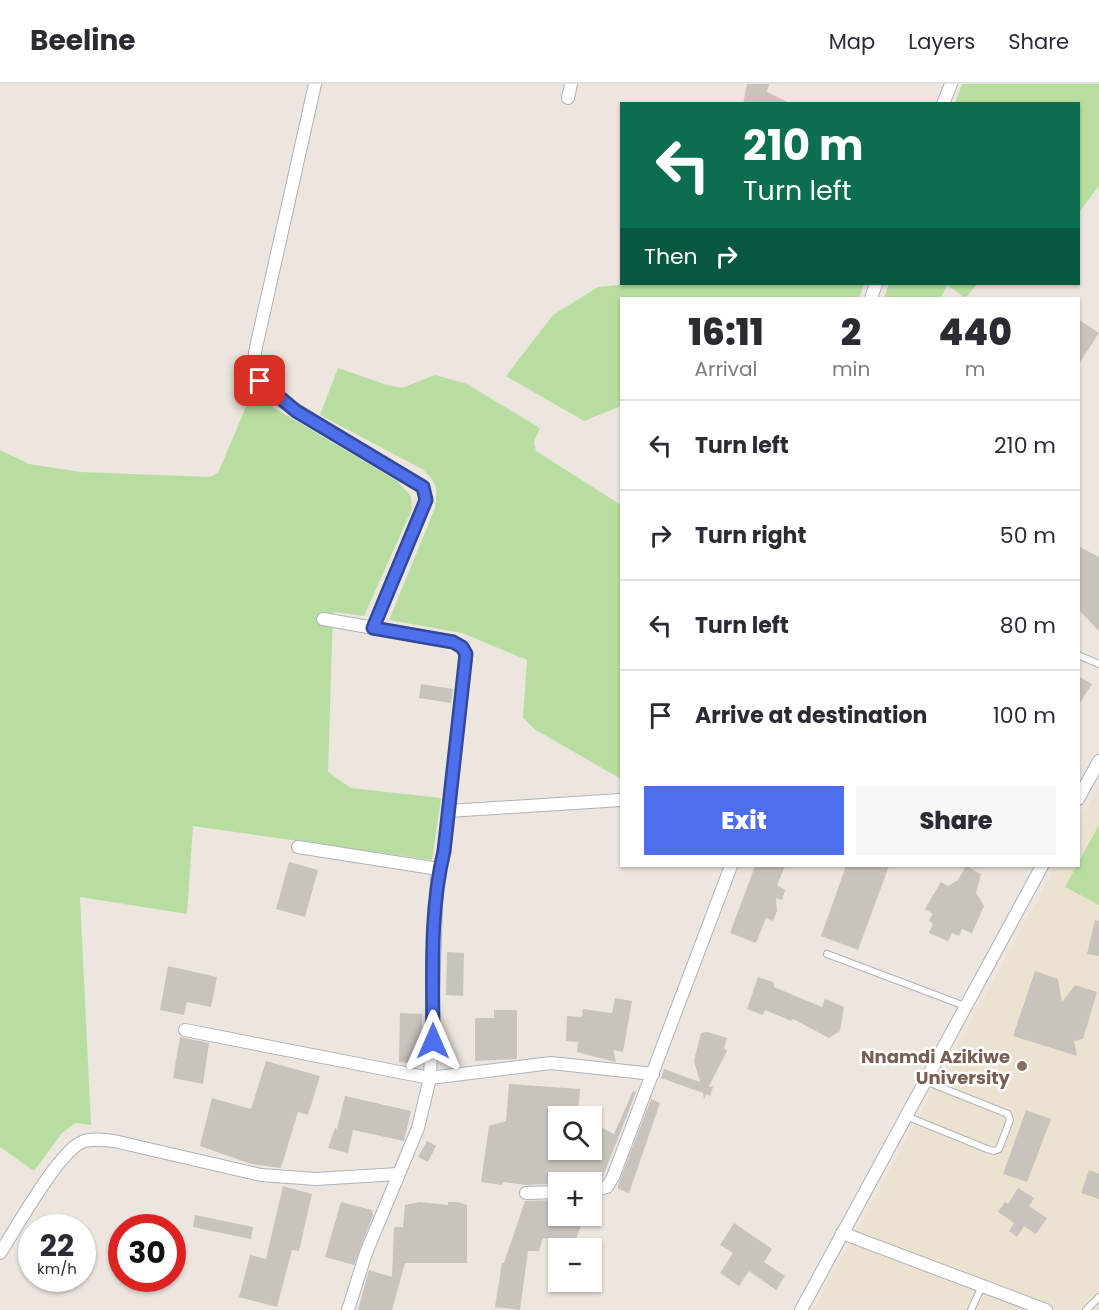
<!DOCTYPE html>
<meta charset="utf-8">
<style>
:root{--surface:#fff;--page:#f7f7f7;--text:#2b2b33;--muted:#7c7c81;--line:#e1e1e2;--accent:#4d6feb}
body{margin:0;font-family:Poppins,sans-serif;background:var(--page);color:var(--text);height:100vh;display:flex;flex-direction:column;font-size:22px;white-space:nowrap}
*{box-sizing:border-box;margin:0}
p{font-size:20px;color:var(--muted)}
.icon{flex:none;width:33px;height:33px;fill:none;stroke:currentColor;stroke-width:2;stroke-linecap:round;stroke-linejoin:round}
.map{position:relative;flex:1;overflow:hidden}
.details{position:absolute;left:620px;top:213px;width:460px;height:570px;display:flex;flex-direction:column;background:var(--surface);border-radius:0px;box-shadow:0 2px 4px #0004}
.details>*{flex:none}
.guide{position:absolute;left:620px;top:18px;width:460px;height:183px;border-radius:0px;box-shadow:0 2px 4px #0004;background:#0b6e4f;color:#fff;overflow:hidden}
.fabs{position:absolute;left:548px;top:1022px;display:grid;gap:12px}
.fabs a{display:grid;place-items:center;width:54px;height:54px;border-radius:0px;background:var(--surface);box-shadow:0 2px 4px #0004;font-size:30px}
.speed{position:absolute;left:18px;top:1130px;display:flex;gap:12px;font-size:30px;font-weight:700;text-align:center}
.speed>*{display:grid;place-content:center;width:78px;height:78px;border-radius:50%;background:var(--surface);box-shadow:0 2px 4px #0004;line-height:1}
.speed small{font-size:15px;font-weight:400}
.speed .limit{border:9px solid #d22;background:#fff;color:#111}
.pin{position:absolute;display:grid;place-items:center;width:51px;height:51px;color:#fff;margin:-26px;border-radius:12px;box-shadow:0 3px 9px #0006}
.me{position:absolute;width:66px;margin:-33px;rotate:0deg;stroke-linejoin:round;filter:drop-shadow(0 0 4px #0008)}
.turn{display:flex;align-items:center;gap:21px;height:126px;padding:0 24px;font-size:27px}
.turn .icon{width:78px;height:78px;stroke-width:2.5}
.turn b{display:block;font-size:42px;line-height:51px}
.then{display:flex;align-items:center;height:57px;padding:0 24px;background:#0003;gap:12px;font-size:22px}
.eta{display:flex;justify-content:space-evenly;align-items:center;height:102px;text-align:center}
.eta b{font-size:36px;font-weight:800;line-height:42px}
.button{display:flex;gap:12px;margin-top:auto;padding:12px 24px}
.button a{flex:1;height:69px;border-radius:0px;background:var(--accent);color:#fff;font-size:24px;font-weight:800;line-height:69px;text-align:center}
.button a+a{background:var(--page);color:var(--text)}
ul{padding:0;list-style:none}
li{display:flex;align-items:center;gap:18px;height:90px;padding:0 24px;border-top:2px solid var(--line)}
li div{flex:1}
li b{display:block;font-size:22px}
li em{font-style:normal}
header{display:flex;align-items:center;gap:36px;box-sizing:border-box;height:84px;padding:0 30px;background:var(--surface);border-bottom:2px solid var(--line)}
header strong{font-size:28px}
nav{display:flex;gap:33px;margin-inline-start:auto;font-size:21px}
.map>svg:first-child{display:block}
</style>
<header>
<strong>Beeline</strong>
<nav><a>Map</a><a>Layers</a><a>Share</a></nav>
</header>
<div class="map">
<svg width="1099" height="1226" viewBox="0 0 1099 1226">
<rect width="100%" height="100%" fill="#ece6df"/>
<polygon fill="#ece2d0" points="1099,701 1099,1226 813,1226 1056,782 1078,782 1079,739"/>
<g fill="#b7dea0">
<polygon points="962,0 1099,0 1099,102 1079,128 1078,20 955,19"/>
<polygon points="628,200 864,200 859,214 621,214 621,322 584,337 506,292 553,231 598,203"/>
<polygon points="889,200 977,200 965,214 947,201 941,214 884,214"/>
<path d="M338 284 387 301 402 304 435 291 467 300 540 344 534 358 536 367 621 421V695L536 646 523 634 527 576 462 549 389 536 435 424C438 405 437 397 422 385L320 331Z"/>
<polygon points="250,313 261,316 397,397 411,412 412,425 364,532 333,528 328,688 351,704 441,714 432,776 193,742 187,830 80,813 91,1041 75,1039 62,1049 34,1087 0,1063 0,366 29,380 81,388 210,393 218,389"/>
<polygon points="1099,741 1099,821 1065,803"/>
</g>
<g fill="#c8c4bd">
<polygon points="747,0 769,0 767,8 792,20 743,20"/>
<polygon points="1078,235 1099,249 1078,281"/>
<polygon points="1078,462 1099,473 1099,547 1078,525"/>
<polygon points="1078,592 1092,600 1078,622"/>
<polygon points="421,600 453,605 451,619 419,614"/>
<polygon points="289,778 318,786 305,833 276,825"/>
<polygon points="755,782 785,782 777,801 785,806 782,816 776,814 777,827 773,837 766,834 756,859 730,849"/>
<polygon points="846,782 889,782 858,866 821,852"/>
<polygon points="966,782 981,790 976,809 984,822 972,849 962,845 959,852 952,849 948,857 929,849 933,840 929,836 933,830 925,825 941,798 948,802 958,796"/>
<polygon points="1095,836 1099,837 1099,872 1087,870"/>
<polygon points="447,868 464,869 463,912 446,911"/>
<polygon points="168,882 217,893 211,923 187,918 184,931 160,926"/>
<polygon points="1035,887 1058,895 1062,918 1075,901 1097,908 1083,955 1074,957 1077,972 1013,952"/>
<polygon points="758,893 773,898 774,903 822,923 825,915 844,923 840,947 829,954 793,935 791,937 765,926 763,931 747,925"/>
<polygon points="615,914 632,917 623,968 613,966 616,978 577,968 578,958 566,957 567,932 582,933 583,925 612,929"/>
<polygon points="494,926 517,926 517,975 475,977 475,934 494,934"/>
<polygon points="400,929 422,930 421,979 399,978"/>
<polygon points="707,948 727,954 724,964 727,967 709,1002 713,1003 710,1012 706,1010 704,1015 703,1009 661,994 664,985 700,998 694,977 701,949"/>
<polygon points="180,953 209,959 203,1000 173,994"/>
<polygon points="266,977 320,992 308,1031 298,1028 281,1084 251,1080 200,1062 212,1014 251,1025"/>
<polygon points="509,1000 580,1005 578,1032 558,1032 554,1065 591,1065 591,1038 614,1050 633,1007 636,1008 602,1095 595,1092 593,1098 526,1101 503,1098 502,1101 481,1098 489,1042 506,1037"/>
<polygon points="345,1012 411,1027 404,1057 353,1046 348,1069 328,1064 335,1044 337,1045"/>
<polygon points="651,1015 660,1019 629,1109 618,1105 618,1101"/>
<polygon points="1026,1026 1051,1035 1027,1098 1003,1090"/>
<polygon points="427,1057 436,1062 428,1078 418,1073"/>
<polygon points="1089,1086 1099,1090 1099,1115 1081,1109"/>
<polygon points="283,1102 312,1110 299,1167 292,1166 277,1223 239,1213 250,1171 266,1175"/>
<polygon points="1018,1104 1034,1114 1029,1122 1047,1134 1036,1150 1024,1142 1017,1153 1009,1147 1014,1139 998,1128 1005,1118 1008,1120"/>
<polygon points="558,1116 558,1131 585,1131 574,1160 543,1154 539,1167 528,1167 520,1226 495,1223 502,1179 504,1179 525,1117"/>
<polygon points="341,1118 372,1126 373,1131 354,1181 325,1173"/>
<polygon points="420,1118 448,1121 448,1118 458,1118 467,1121 467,1179 405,1179 392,1226 358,1226 369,1186 392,1193 394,1143 403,1143 405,1121"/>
<polygon points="195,1131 253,1143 251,1155 193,1143"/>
<polygon points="734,1139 772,1165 764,1178 785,1192 776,1206 749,1187 739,1202 720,1189 733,1169 720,1161"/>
</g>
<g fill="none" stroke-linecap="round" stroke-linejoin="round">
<g stroke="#afb2bb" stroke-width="8">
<g id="lane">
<polyline points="1078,571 1099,580"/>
<polyline points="827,870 965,922"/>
<polyline points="906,1032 987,1065 994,1067 999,1065 1010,1036 1008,1030 925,997"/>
<polyline points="971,1226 982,1202"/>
<polyline points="1086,1226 1099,1213"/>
</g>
</g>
<g stroke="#afb2bb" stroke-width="14">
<g id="street">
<path d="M315 0 255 268C254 291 263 299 278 315L423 403 426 416 373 544"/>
<polyline points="568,14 571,0"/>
<polyline points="943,20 951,0"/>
<polyline points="871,214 876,200"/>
<polyline points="323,535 453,558 462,563 466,570 444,767 437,794 430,994 418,1044 366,1169 348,1226"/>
<polyline points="1078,715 1099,677"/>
<polyline points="449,727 621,716"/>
<polyline points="298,763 439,785"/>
<polyline points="185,946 430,994 551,979 653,990"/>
<polyline points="591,1107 607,1103 613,1093 731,782"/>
<polyline points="526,1109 558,1108"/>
<polyline points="842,1149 1046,1226"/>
<path d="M0 1169C15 1146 59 1067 82 1058 92 1054 104 1056 114 1057L261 1091 316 1095 398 1090"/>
<polyline points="801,1226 1042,782"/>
</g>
</g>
<use href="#lane" stroke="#fff" stroke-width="6"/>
<use href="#street" stroke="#fff" stroke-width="12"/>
</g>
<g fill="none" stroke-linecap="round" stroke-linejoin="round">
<g stroke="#324899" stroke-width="15">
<path id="route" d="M260 297 296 327 423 403 426 416 373 544 453 558 462 563 466 570 444 767C429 829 433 894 433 957"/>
</g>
<use href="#route" stroke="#4d6feb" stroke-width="10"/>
</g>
<circle fill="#8d6e63" stroke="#fff" stroke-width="2" cx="1022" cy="982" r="6"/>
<g text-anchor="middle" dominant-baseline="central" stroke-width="5" stroke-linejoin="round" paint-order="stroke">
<g font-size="18" font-weight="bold" fill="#785e54" stroke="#fff" text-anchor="end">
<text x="1010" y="972">Nnamdi Azikiwe<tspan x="1010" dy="21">University</tspan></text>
</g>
</g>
</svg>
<div class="fabs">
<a><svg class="icon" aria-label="search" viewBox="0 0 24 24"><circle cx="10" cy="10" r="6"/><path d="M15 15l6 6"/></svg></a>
<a>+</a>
<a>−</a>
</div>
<div class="speed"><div>22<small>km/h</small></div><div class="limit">30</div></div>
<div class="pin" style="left:260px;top:297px;background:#d93025"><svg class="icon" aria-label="arrive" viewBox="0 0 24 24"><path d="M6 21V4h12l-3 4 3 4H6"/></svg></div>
<svg class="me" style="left:433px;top:957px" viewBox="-20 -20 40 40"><path d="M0-17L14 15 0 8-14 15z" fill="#4d6feb" stroke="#fff" stroke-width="4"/></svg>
<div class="guide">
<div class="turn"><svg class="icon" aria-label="left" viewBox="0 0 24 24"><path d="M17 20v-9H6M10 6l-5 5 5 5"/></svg><div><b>210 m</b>Turn left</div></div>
<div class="then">Then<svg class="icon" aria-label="right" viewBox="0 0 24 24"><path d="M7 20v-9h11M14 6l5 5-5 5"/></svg></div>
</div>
<section class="details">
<div class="eta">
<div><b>16:11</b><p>Arrival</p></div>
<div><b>2</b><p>min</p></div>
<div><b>440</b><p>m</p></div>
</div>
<ul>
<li><svg class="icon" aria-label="left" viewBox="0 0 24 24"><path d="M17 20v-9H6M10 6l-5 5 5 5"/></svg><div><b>Turn left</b></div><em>210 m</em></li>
<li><svg class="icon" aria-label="right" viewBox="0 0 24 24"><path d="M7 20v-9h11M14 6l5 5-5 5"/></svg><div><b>Turn right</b></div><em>50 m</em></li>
<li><svg class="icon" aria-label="left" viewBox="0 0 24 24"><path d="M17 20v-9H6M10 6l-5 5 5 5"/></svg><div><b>Turn left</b></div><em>80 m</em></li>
<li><svg class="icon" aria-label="arrive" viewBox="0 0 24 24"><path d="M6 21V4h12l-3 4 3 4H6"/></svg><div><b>Arrive at destination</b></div><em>100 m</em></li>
</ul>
<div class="button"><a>Exit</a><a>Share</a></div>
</section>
</div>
